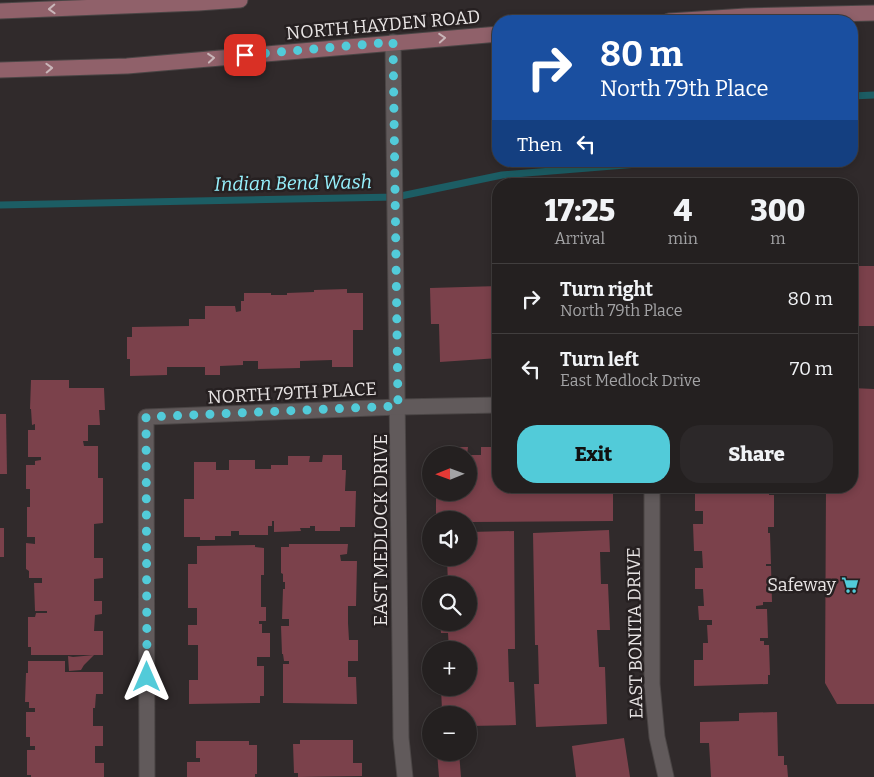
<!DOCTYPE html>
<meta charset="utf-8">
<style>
:root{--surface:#242020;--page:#2c2829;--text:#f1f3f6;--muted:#a3a3a5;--line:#413e3e;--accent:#52cbd9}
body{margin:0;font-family:Bitter,serif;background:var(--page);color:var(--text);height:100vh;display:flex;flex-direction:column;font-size:19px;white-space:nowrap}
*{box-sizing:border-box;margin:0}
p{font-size:16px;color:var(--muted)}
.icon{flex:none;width:28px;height:28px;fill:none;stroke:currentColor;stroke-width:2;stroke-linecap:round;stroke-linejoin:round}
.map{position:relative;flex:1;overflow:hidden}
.details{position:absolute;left:492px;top:178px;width:366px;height:315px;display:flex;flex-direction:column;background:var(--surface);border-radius:20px;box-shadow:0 2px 8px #0003,0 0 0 1px var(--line)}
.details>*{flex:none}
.banner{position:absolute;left:492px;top:15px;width:366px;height:152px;border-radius:20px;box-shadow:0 2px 8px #0003,0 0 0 1px var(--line);background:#1a4fa0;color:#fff;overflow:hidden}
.needle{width:32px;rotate:269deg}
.buttons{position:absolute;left:422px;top:446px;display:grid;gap:10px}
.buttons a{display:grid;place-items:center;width:55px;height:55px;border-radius:50%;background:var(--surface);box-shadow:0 2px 8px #0003,0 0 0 1px var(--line);font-size:25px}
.pin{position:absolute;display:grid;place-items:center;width:42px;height:42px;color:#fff;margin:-21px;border-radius:10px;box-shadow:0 2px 8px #0006}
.me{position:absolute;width:55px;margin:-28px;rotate:0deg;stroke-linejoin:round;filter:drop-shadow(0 0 4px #0008)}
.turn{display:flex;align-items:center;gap:18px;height:105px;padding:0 25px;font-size:22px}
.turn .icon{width:65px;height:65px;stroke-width:2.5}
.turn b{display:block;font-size:35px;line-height:42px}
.then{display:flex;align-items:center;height:48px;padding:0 25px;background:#0003;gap:10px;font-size:19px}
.eta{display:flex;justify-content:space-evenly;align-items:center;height:85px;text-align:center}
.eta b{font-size:30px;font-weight:800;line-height:35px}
.button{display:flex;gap:10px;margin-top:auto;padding:10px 25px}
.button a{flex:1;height:58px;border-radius:20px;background:var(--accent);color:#111;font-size:20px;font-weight:800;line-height:58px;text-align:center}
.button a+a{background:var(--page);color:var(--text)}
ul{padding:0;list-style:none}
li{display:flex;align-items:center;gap:15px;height:70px;padding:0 25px;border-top:1px solid var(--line)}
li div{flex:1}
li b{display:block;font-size:19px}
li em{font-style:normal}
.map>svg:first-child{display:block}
</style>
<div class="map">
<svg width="874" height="777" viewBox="0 0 874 777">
<rect width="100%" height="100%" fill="#302a2b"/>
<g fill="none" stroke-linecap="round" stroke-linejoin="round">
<g stroke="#1c5d64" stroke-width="7">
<polyline points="852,96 874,95"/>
<polyline points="0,205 396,197 502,175 675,161"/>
</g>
</g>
<g fill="#7b414b">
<rect x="852" y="266" width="22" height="60"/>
<polygon points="499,286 499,358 440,362 439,324 431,324 430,288"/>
<polygon points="347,289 347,293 363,293 363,330 353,330 353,367 332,367 332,360 300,361 300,368 258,369 258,361 243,361 243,365 220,366 220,375 205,375 205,367 167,367 167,375 130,376 130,359 127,359 127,337 132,337 132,327 189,326 189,319 205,319 205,306 235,306 236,312 241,311 241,301 244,301 244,293 271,293 271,295 287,295 287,293 314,292 314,290"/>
<polygon points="31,380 69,380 69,388 104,388 105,410 99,410 100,425 88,425 88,441 83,441 84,446 98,446 98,478 103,478 103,523 94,524 94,558 103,558 103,578 94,579 94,601 102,601 102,614 95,615 94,631 103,631 103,655 31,655 31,647 28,647 28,617 35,617 36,613 47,613 47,611 35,611 34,583 42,583 42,578 29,578 29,571 26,569 26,543 35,544 35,537 27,537 27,507 30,507 30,489 26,489 26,465 35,465 35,461 41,460 41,457 28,457 28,430 35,430 35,424 32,425 31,409 30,409"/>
<polygon points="852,388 874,389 874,704 837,704 825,683 826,486 852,486"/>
<polygon points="0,414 6,414 7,474 0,474"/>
<polygon points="447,447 468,447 467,455 447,455"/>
<polygon points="481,447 499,447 499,486 613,486 613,521 469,522 469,520 436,520 436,492 469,492 469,455 481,455"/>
<polygon points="323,455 342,455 342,470 346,470 345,491 356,491 355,527 340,527 340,531 315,531 315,526 310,526 310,528 300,528 301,531 274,532 274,521 272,521 272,526 268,526 268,535 239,535 239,531 231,531 231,536 215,536 215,540 200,540 200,537 184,537 184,499 194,499 194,462 216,462 216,470 229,470 229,460 255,460 255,469 271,469 271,465 288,465 288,456 310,456 309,462 322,462"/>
<polygon points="732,486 769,486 769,495 774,495 774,527 768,527 768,533 770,533 771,564 766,564 766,566 771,566 772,602 763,602 763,605 756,606 756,609 767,609 768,638 760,638 760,641 764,641 764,645 769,645 770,675 768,675 768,684 694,686 694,660 703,660 703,643 708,643 707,625 712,625 712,620 699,620 698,606 704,606 703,589 695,589 695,568 703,568 702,551 694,551 693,524 703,524 703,511 695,511 695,492 732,491"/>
<rect x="0" y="528" width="4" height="29"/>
<polygon points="609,530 610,552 600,552 601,584 608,584 610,630 597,630 599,667 605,667 607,724 536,727 534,684 539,684 538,645 535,645 533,533"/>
<polygon points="514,531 515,649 508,649 509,682 514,682 516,725 469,726 469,715 450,715 450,710 442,710 441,688 469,688 469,650 449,650 448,633 441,633 440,622 469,622 469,585 448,585 447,558 469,558 469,532"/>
<polygon points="289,544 348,544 347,554 340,555 341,561 357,561 356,606 348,606 348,623 349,640 358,640 358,661 348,661 348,677 356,677 357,704 283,703 283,664 289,664 289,661 284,661 283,654 282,654 281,626 289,626 289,619 282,619 283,589 285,589 285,582 283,582 283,574 281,573 281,547 289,547"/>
<polygon points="255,545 255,547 264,548 264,575 261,575 261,607 266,607 266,621 259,621 259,624 262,624 262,633 270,633 270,657 257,657 257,666 264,666 264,696 260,696 260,703 189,704 189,680 198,680 198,645 188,645 188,625 197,625 197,608 188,608 188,564 197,564 197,546"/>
<polygon points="94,655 84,665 81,670 69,671 68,656 73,657"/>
<polygon points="28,661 65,661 65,672 103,672 103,694 96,694 95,708 93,708 93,726 103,726 103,746 95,746 95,763 104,763 104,777 31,777 31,775 27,775 27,750 35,750 35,746 30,746 30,737 26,737 26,712 35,712 35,708 29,708 29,702 25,702 26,673 28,673"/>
<polygon points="777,712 778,756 784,756 784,765 787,765 788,777 711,777 709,743 700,743 700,722 739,721 739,713"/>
<polygon points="624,738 630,777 576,777 572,746"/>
<polygon points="300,740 353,740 353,763 362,763 362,776 298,777 298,773 294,773 293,744 300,744"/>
<polygon points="196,741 249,741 249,745 257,745 257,774 255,774 255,777 187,777 187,762 200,762 200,758 196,758"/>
<polygon points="437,752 459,752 461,777 439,777"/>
</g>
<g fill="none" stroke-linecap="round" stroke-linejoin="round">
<g stroke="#4a4545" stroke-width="17">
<g id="minor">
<polyline points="393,42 401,738 405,777"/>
<polyline points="652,486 652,684 657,737 666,777"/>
<polyline points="147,777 146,417 398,407 499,405"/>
</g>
</g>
<g stroke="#4a4545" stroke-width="17">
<g id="secondary">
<polyline points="0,11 198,3 240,0"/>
<polyline points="669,21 746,16 874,13"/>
<polyline points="0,70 127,66 499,34"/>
</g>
</g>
<use href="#minor" stroke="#615a5b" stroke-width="15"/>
<use href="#secondary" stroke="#90616a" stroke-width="15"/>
</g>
<defs><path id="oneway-chevron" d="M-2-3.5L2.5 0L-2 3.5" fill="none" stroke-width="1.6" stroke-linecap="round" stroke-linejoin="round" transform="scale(1.25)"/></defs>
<g stroke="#c9b6b9">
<use href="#oneway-chevron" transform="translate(52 9) rotate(178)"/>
<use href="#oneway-chevron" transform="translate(442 38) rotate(-4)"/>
<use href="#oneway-chevron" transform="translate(211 58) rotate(-5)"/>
<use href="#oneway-chevron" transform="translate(49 68) rotate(-2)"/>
</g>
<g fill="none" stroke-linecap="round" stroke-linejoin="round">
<polyline stroke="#52cbd9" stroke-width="9" stroke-dasharray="0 16.2" points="147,677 146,417 398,406 393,42 245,55"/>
</g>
<defs>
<g id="supermarket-bare" transform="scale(1.35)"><path d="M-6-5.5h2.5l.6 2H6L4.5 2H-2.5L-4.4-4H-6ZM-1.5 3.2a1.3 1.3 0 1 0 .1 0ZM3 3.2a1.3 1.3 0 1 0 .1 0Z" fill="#52cbd9" stroke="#262021" stroke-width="2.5" paint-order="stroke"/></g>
</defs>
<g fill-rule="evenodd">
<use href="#supermarket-bare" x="850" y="585"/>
</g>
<g text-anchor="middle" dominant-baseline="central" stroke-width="5" stroke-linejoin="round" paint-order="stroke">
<g font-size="18" fill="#e8e4e4" stroke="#262021">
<text transform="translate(383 25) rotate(-5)">NORTH HAYDEN ROAD</text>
<text transform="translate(292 393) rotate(-3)">NORTH 79TH PLACE</text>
<text transform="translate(381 530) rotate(-90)">EAST MEDLOCK DRIVE</text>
<text transform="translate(635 633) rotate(-91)">EAST BONITA DRIVE</text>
</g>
<g font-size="18" fill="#e8e4e4" stroke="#262021" text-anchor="end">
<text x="836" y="585">Safeway</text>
</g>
<g font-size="19" font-style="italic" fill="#98f3ff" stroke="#262021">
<text transform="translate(293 183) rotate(-1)">Indian Bend Wash</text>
</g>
</g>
</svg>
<div class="buttons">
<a><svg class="needle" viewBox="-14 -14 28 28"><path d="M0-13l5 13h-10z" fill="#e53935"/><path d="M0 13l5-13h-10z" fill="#a3a3a5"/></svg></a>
<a><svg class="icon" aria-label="sound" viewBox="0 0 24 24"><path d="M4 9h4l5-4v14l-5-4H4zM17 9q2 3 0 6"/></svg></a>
<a><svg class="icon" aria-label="search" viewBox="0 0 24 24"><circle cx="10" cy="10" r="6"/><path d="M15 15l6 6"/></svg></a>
<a>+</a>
<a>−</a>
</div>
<div class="pin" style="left:245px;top:55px;background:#d93025"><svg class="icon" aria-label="arrive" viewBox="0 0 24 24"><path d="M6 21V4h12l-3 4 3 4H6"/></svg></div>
<svg class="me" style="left:147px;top:677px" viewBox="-20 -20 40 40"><path d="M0-17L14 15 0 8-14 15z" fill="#52cbd9" stroke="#fff" stroke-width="4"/></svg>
<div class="banner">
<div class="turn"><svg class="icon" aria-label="right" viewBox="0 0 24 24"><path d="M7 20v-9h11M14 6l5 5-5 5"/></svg><div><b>80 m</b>North 79th Place</div></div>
<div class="then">Then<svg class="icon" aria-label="left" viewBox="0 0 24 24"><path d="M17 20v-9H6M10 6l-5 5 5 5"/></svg></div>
</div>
<section class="details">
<div class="eta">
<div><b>17:25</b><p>Arrival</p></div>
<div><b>4</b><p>min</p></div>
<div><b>300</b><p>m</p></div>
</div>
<ul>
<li><svg class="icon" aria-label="right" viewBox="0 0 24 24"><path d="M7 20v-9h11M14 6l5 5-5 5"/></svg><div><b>Turn right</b><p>North 79th Place</p></div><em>80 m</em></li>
<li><svg class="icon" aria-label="left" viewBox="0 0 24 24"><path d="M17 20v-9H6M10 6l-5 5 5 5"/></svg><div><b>Turn left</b><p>East Medlock Drive</p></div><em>70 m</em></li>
</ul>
<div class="button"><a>Exit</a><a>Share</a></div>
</section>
</div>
